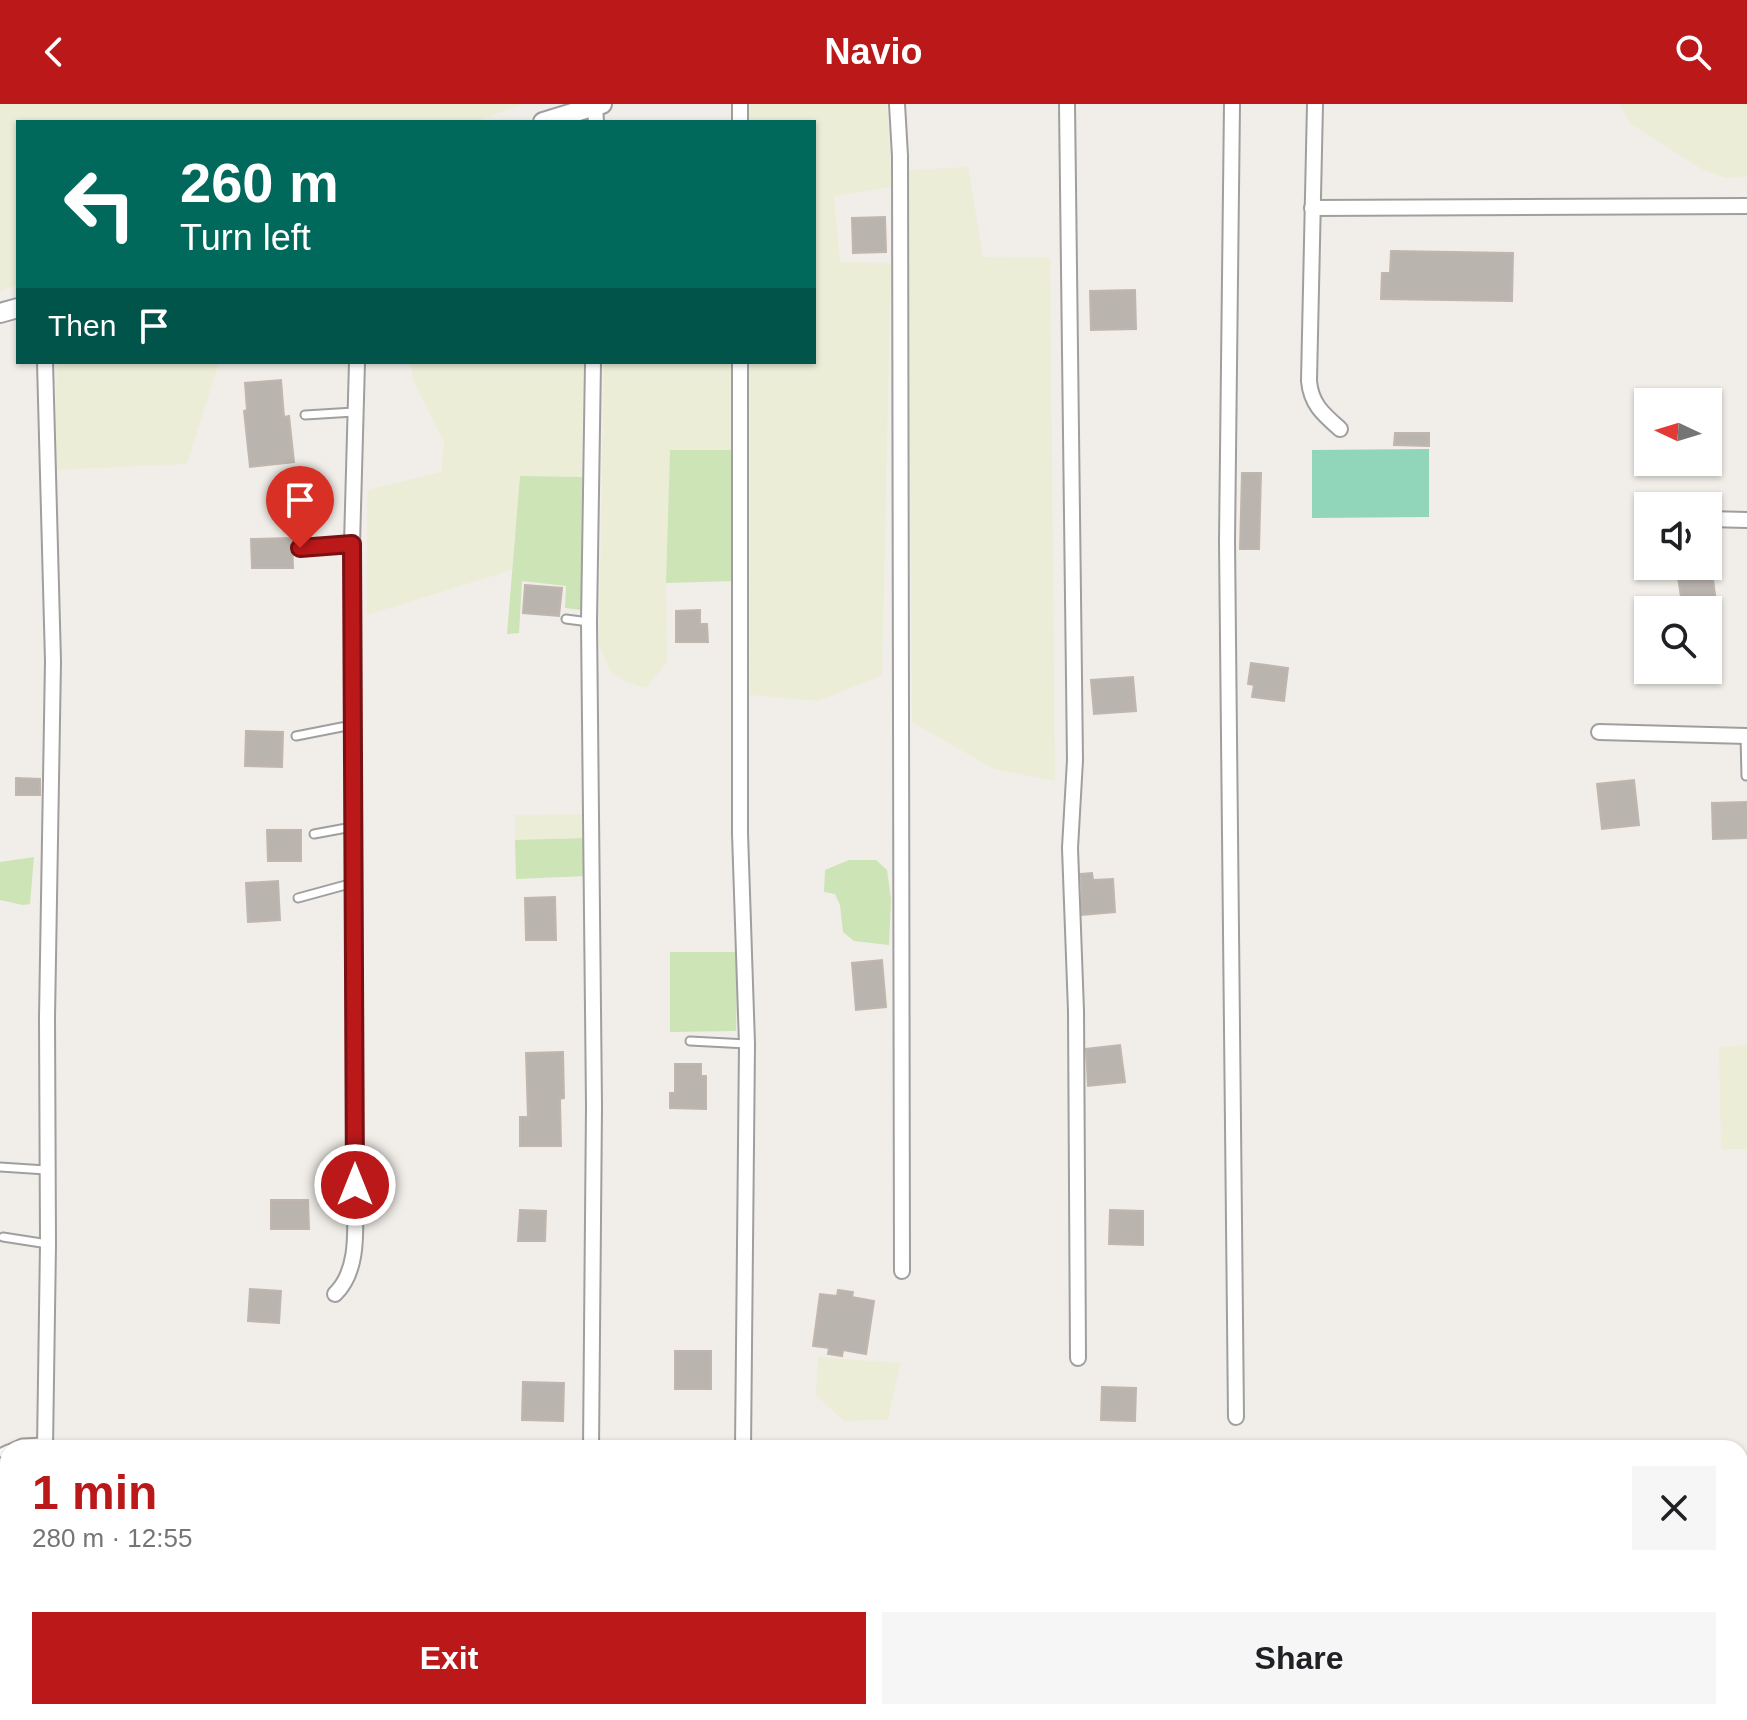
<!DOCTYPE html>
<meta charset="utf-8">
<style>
:root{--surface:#fff;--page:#f6f6f6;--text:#202124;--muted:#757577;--accent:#bb181a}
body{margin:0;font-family:Arial,sans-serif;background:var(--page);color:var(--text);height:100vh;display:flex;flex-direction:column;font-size:30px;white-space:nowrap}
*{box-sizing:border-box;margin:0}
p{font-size:26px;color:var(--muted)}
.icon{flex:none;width:44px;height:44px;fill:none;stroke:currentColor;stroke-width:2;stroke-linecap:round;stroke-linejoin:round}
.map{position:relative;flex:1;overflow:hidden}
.details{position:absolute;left:0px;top:1336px;width:1748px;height:280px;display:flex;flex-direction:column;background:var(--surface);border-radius:24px 24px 0 0;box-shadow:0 2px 6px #0004}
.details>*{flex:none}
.hud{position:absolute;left:16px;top:16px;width:800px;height:244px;border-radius:0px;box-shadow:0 2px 6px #0004;background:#00695c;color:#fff;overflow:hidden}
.needle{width:52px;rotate:274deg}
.buttons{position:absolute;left:1634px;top:284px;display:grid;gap:16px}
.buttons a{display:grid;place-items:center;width:88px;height:88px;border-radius:0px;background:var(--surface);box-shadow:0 2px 6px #0004;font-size:40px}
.pin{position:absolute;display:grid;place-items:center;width:68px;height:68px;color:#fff;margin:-82px -34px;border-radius:50% 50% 50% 0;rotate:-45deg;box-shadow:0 0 8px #0007}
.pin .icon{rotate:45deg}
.me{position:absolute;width:88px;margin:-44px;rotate:0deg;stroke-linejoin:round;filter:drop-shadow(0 0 6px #0008)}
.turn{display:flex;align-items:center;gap:28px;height:168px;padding:0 32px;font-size:36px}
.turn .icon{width:104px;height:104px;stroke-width:2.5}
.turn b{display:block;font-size:56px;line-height:68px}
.then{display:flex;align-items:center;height:76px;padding:0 32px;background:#0003;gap:16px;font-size:30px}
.round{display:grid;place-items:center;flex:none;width:84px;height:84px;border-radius:0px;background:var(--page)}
.head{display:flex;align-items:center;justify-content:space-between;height:136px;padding:0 32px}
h1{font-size:48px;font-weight:600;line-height:60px;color:var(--accent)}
.cta{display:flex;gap:16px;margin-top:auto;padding:16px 32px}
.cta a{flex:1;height:92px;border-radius:0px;background:var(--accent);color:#fff;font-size:32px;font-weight:600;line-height:92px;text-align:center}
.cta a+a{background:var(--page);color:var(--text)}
header{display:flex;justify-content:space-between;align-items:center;height:104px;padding:0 32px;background:var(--accent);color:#fff;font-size:36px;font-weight:600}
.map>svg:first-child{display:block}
</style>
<header><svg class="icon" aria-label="back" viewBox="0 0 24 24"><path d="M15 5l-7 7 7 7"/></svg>Navio<svg class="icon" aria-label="search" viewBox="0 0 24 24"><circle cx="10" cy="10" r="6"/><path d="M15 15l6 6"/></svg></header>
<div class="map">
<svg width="1747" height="1616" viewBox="0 0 1747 1616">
<rect width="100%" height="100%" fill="#f1eee9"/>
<g fill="#ebedd7">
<polygon points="0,0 523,0 474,18 18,18 18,181 0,187"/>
<polygon points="748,0 887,0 892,83 834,92 840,158 891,159 882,572 817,597 750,591 749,258 814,258 814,18 748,18"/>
<polygon points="1619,0 1747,0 1747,73 1726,74 1703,66 1631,20"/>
<polygon points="968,63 983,153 1050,154 1055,677 994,665 912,618 908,66"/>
<polygon points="57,258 219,258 187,360 54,366"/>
<polygon points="410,258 583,258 582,373 520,372 512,466 367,511 367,386 441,368 444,338 413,276"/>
<polygon points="604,258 733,258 733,346 670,347 666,479 667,558 646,584 624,577 610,567 599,540"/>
<polygon points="586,710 586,734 515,736 515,711"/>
<polygon points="1747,941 1747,1045 1721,1045 1719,943"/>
<polygon points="818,1253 900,1259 888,1316 844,1317 816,1291"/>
</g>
<g fill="#cde4b6">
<polygon points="670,346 733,346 736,477 666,479"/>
<polygon points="520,372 582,373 581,506 565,504 566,482 522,477 519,529 507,530"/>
<polygon points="586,734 586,772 516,775 515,736"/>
<polygon points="34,753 30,800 23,801 0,796 0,758"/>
<polygon points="849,756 876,756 887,766 891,795 889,841 854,837 843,828 840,801 835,790 824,788 825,766"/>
<polygon points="670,848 738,848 736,927 670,928"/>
</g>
<polygon fill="#91d6ba" points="1429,345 1429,413 1312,414 1312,346"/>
<g fill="#bab4af" stroke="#c1b6ad" stroke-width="2">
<polygon points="885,113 886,148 853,149 852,114"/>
<polygon points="1391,147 1513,149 1512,197 1381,195 1382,169 1390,169"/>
<polygon points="1135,186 1136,225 1091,226 1090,187"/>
<polygon points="281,276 284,313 289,312 294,358 250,363 244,307 247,306 245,279"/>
<polygon points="1395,329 1429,329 1429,342 1394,341"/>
<polygon points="1242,369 1261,369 1259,445 1240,445"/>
<polygon points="292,434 293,464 252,464 251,435"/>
<polygon points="1712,468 1717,506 1683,506 1678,473"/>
<polygon points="525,481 562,484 559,512 523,509"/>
<polygon points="700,506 700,520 707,520 708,538 676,538 676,507"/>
<polygon points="1251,559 1288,564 1284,597 1252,593 1254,581 1248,580"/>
<polygon points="1133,573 1136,607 1094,610 1091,576"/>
<polygon points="246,627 283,628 282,663 245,662"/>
<polygon points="16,674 40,675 40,691 16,691"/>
<polygon points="1634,676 1639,721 1602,725 1597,680"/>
<polygon points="1747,698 1747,734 1713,735 1712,699"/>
<polygon points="267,726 301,726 301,757 268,757"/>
<polygon points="1092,769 1093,776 1113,775 1115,808 1082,811 1081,770"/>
<polygon points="278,777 280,816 248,818 246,779"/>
<polygon points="555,793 556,836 526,836 525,794"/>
<polygon points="882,856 886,903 856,906 852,859"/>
<polygon points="1120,941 1125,978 1088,982 1086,945"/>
<polygon points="563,948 564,994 560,995 561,1042 520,1042 520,1013 528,1013 526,949"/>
<polygon points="675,960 701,960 701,972 706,972 706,1005 670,1004 670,989 675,989"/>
<polygon points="271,1096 308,1096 309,1125 271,1125"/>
<polygon points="520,1106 546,1107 545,1137 518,1137"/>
<polygon points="1110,1106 1143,1107 1143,1141 1109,1140"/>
<polygon points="250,1185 281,1187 279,1219 248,1217"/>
<polygon points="838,1186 853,1188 852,1193 874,1197 866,1250 843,1246 842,1252 828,1250 829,1244 813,1242 820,1190 837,1192"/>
<rect x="675" y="1247" width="36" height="38"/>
<polygon points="523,1278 564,1279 563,1317 522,1316"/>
<polygon points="1102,1283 1136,1284 1135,1317 1101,1316"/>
</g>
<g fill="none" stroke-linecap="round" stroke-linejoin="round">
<g stroke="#9f9f9f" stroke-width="11">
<g id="service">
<polyline points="305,311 354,308"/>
<polyline points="300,444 352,440"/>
<polyline points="566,515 589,518"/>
<polyline points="296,632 352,621"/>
<polyline points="1745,632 1746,672"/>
<polyline points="314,730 352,723"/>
<polyline points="298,794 353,779"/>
<polyline points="690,937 747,940"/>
<polyline points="0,1063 46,1066"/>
<polyline points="3,1133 48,1140"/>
<polyline points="11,1344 22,1339 45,1338"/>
<polyline points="0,1349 8,1345"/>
</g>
</g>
<g stroke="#9f9f9f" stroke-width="18">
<g id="minor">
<polyline points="897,0 900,52 902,1167"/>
<polyline points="1067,0 1075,656 1070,744 1076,907 1078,1254"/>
<polyline points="1232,0 1227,437 1236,1313"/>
<path d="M1315 0 1309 277C1311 300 1323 310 1340 325"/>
<polyline points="595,1 596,18"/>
<polyline points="740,18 740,0"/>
<polyline points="1312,104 1747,102"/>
<polyline points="45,258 53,557 47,914 48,1140 45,1344"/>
<polyline points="740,258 740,729 747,940 743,1344"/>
<polyline points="1708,415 1747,416"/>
<polyline points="1599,628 1747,632"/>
<path d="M335 1190C362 1164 354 1116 355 1081L352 440 357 258"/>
<polyline points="591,1344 594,1002 589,518 593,258"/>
<polyline points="0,1486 8,1472"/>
<polyline points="1740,1544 1747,1544"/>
<polyline points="0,1567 8,1577"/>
<polyline points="22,1608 25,1616"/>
<polyline points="45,1608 57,1616"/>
</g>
</g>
<g stroke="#9f9f9f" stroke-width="22">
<g id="tertiary">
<polyline points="543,18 602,0"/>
<polyline points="0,209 18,204"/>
</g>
</g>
<use href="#service" stroke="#fff" stroke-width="7"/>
<use href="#minor" stroke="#fff" stroke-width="14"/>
<use href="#tertiary" stroke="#fff" stroke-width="18"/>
</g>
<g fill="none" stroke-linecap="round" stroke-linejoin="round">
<g stroke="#7a1011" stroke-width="20">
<polyline id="route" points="300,444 352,440 355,1081"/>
</g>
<use href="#route" stroke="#bb181a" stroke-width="14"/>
</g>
</svg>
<div class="buttons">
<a><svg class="needle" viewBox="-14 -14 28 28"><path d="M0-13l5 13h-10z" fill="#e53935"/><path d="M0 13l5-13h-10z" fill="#757577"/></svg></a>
<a><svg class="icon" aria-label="sound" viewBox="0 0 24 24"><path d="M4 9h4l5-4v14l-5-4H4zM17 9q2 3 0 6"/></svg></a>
<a><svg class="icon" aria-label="search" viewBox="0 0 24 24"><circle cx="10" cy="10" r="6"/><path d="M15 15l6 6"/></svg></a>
</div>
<div class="pin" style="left:300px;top:444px;background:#d93025"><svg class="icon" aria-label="arrive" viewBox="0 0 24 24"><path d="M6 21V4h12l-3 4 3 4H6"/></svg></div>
<svg class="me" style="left:355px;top:1081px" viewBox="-20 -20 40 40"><circle r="17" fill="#bb181a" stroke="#fff" stroke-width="3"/><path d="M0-11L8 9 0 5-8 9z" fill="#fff"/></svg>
<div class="hud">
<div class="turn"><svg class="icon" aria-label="left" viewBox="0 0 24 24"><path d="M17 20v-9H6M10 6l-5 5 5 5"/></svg><div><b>260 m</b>Turn left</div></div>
<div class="then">Then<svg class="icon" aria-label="arrive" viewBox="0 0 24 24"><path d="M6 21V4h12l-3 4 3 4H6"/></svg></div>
</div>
<section class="details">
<div class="head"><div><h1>1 min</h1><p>280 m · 12:55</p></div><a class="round"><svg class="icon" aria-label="close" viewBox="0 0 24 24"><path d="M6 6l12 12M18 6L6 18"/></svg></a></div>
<div class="cta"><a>Exit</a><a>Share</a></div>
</section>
</div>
